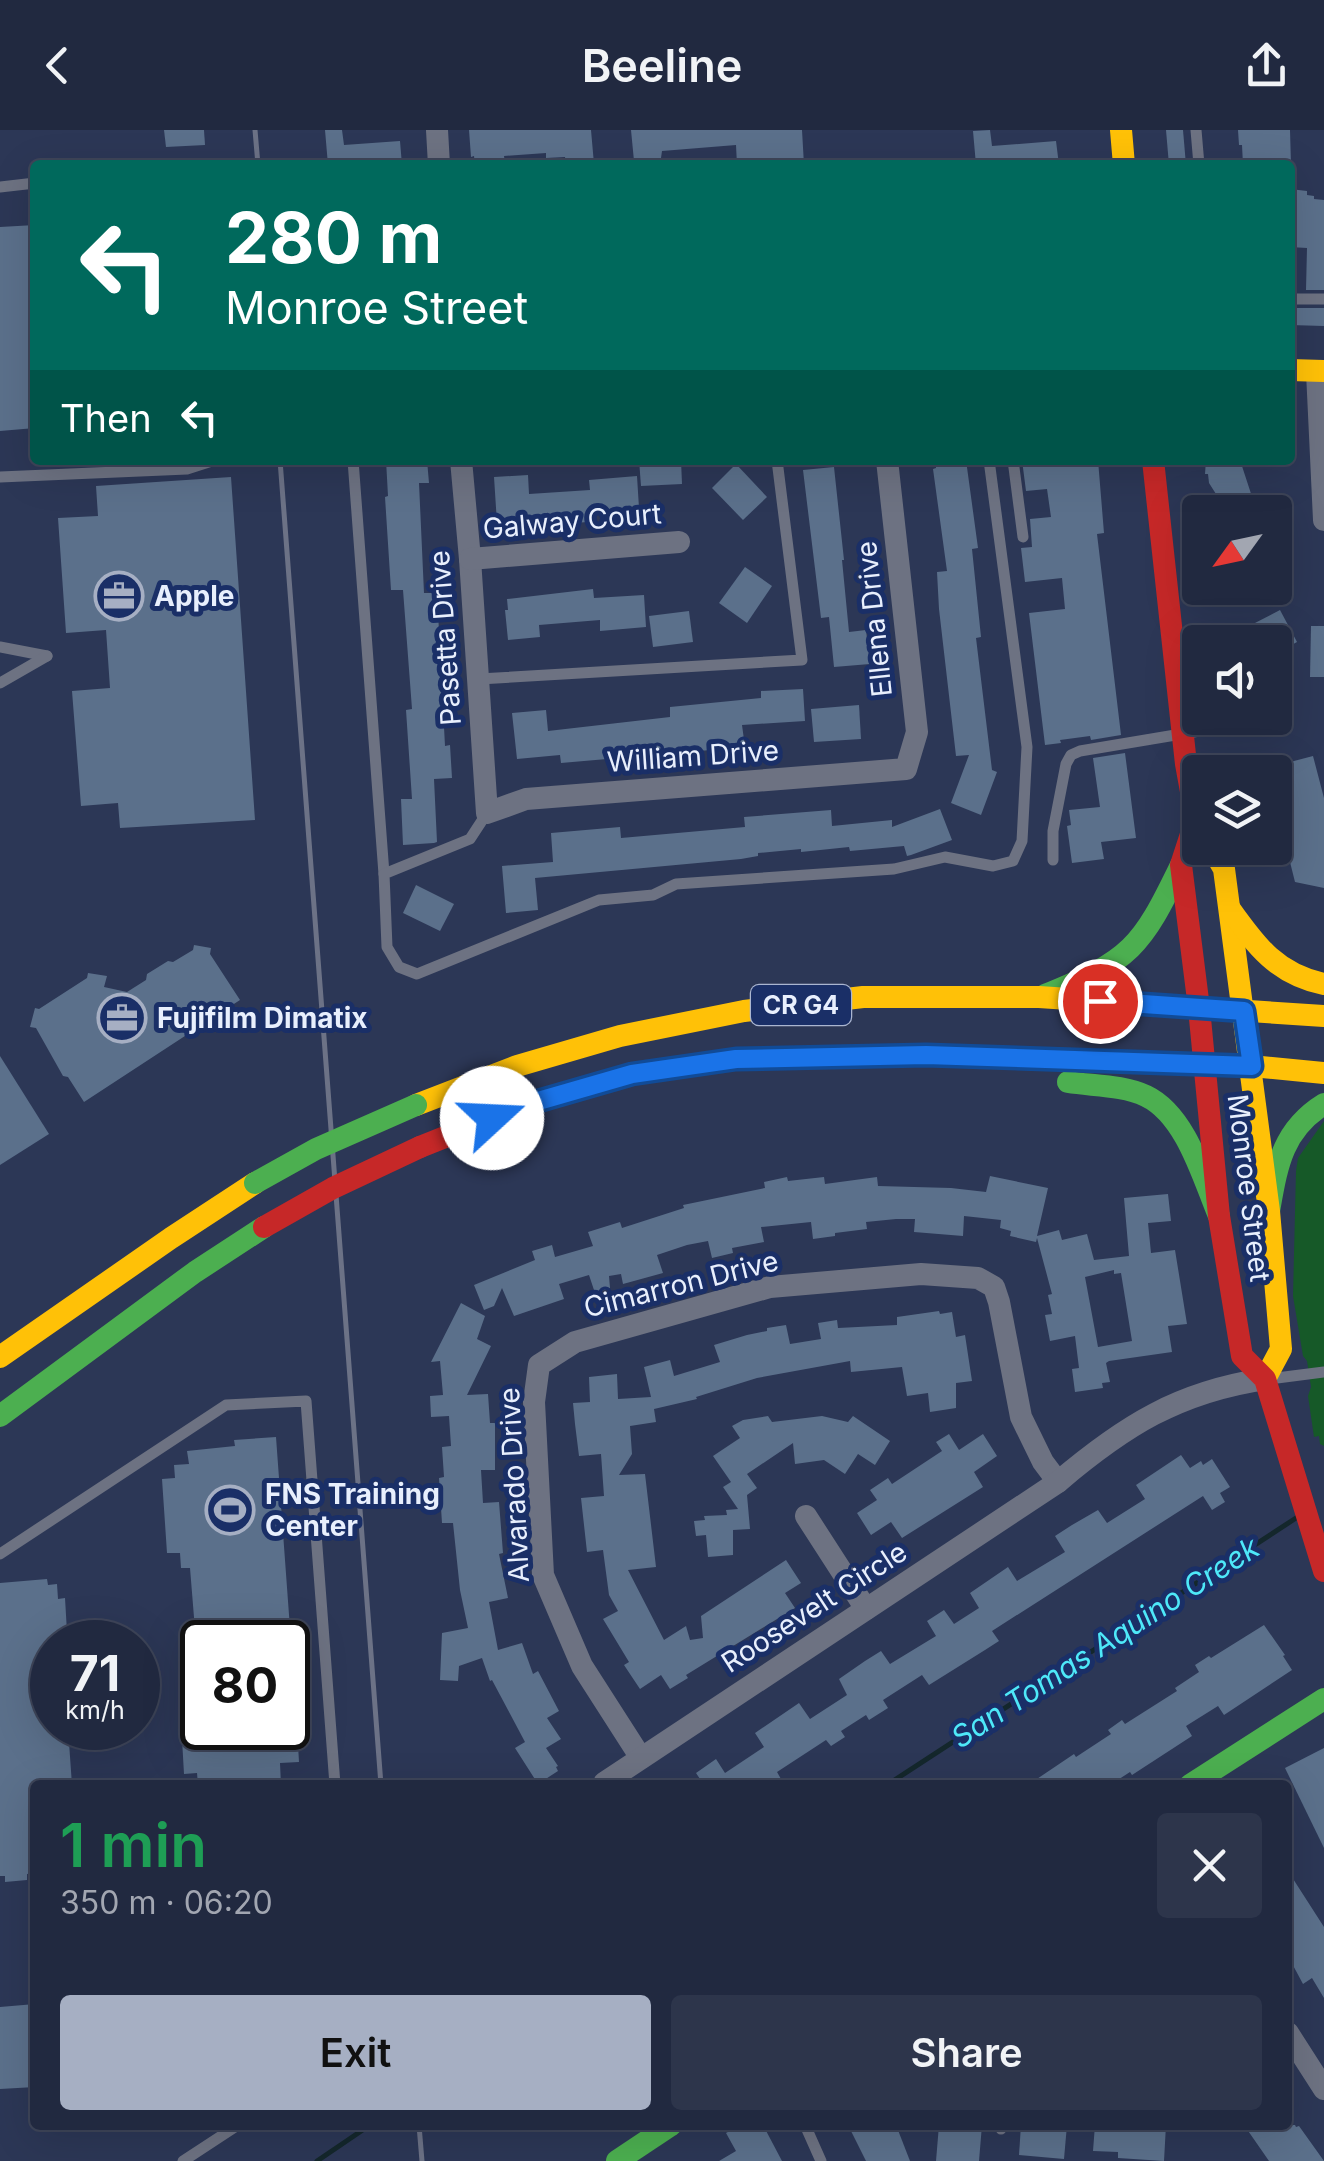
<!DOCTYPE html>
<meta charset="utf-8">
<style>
:root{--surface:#212940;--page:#2d354b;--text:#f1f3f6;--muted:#a2a6b1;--line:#3e4559;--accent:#a6afc3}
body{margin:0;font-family:Inter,sans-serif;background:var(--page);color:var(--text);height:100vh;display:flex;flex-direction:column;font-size:38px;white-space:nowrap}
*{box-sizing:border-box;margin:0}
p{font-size:32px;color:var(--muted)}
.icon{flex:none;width:55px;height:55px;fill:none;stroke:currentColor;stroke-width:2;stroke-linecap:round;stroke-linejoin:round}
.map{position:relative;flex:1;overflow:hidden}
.side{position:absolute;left:30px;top:1650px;width:1262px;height:350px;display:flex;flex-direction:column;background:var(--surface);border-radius:10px;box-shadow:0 10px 40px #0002,0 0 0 2px var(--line)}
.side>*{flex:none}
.hud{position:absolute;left:30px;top:30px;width:1265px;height:305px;border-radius:10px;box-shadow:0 10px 40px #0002,0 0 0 2px var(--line);background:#00695c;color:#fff;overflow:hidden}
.needle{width:65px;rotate:237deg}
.tools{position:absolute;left:1182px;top:365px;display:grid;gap:20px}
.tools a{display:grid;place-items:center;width:110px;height:110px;border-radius:10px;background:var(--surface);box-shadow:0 10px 40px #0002,0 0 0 2px var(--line);font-size:50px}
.speed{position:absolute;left:30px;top:1490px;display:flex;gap:20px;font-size:50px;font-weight:700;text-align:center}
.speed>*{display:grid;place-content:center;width:130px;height:130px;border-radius:50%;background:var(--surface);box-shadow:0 10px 40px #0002,0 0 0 2px var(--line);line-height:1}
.speed small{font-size:25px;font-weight:400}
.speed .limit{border:5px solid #111;border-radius:15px;background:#fff;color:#111}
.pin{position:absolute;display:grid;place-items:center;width:85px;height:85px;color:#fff;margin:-42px;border:5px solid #fff;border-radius:50%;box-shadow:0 2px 10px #0007}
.me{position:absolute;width:110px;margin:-55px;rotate:70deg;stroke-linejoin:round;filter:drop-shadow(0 0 8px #0008)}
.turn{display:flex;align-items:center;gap:35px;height:210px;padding:0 30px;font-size:45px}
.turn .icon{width:130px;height:130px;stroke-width:2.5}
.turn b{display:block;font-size:70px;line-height:85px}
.then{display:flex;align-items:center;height:95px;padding:0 30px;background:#0003;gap:20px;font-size:38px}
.round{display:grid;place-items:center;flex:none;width:105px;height:105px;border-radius:10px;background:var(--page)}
.summary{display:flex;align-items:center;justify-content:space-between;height:170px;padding:0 30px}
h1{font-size:60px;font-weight:600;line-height:75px;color:#1e9e55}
.action{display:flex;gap:20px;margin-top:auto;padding:20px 30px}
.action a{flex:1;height:115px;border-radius:10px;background:var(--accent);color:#111;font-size:40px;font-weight:600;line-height:115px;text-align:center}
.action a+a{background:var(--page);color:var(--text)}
header{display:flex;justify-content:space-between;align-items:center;height:130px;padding:0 30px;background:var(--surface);font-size:45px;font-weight:600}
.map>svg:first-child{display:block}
</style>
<header><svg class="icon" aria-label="back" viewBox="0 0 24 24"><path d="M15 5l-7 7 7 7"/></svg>Beeline<svg class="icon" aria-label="share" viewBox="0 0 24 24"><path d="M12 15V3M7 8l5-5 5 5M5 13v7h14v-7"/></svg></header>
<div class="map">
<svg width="1324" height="2031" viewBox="0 0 1324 2031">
<rect width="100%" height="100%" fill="#2c3756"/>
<polygon fill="#165928" points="1324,991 1324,1316 1320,1314 1319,1306 1314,1307 1308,1266 1311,1257 1307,1231 1303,1226 1293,1166 1296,1041 1298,1028"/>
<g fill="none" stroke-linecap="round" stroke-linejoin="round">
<g stroke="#14272c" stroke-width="5">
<polyline points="887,1655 1296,1388"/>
<polyline points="317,2031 370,1995"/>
</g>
</g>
<g fill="#5b708b" fill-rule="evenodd">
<polygon points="164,0 204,0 205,15 166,17"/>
<polygon points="325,0 342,0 344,15 400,11 402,35 328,35"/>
<polygon points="469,0 591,0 594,34 566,35 565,27 546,28 546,23 504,26 505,33 475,35 474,26 471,27"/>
<polygon points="631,0 802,0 804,35 737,35 736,15 662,21 660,35 644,35 644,30 634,31"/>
<polygon points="990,0 992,16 1056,11 1059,35 976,35 973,1"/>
<polygon points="1166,0 1183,0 1186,35 1169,35"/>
<polygon points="1238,0 1290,0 1291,35 1243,35 1242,15 1239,15"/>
<polygon points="1290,59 1307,61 1307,65 1314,66 1314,69 1324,70 1324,160 1306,160 1307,118 1290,117"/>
<polygon points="35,95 35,298 0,301 0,97"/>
<polygon points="1290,178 1324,178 1324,196 1290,195"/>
<polygon points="386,330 427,330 429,353 419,353 424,463 437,463 445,616 450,615 452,648 434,649 437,712 434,713 403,715 401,669 412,669 406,580 412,579 403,460 391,460 385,367 388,366"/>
<polygon points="639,330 681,330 682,354 641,356"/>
<polygon points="936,330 966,330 978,418 972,419 981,507 976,508 992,640 997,642 981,685 951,673 969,625 956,626 939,479 937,442 947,441 933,339 936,338"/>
<polygon points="1022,330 1098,330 1104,403 1097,404 1121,605 1091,610 1090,606 1060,610 1061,613 1045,615 1029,483 1065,479 1062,448 1025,452 1021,418 1032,417 1030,389 1051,387 1047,359 1026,361"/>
<polygon points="1206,330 1240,330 1257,382 1235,382 1233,368 1223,375 1209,353 1208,344 1205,344"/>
<polygon points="736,334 767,367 743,390 712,358"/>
<polygon points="834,337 844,430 842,430 849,502 866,500 870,534 834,537 829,487 821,488 803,340"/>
<polygon points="528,345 529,364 590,360 589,350 637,346 639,378 587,382 588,392 542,395 542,390 497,393 494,347"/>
<polygon points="231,347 255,690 120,698 118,673 81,676 72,561 110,558 106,500 66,503 58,388 98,386 96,356"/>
<polygon points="745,437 772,456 747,493 719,473"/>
<polygon points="593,459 594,468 644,465 646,497 600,501 600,490 539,495 540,507 508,510 505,480 508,480 507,469"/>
<polygon points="1280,480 1297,512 1275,524 1275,512 1263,512 1253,494"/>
<polygon points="689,481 693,512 653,517 649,486"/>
<polygon points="1311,496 1324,496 1324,547 1310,547"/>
<polygon points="803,559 805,591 742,595 745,617 561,633 560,625 517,629 512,583 546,580 548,601 670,587 670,577 761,568 761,561"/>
<polygon points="859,575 861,609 814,612 811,579"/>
<polygon points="1125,623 1136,708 1101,712 1104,729 1072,733 1067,696 1071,695 1069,680 1100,677 1093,628"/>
<polygon points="1313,626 1324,668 1324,758 1295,752 1289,728 1280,730 1275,709 1275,636"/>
<polygon points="940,679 952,710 911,725 907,726 904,716 850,721 849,717 801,722 801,719 758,723 758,726 741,729 535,748 538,780 506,783 502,736 553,732 551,703 620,697 621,708 745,697 744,687 831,680 832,696 892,690 892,697"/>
<polygon points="416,755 454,774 440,801 403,783"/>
<polygon points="194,815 211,818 210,824 240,870 84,972 68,947 63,946 36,898 30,897 35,878 39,879 87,848 88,843 107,846 104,857 127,862 146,850 147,844 168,831 173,832 193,820"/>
<polygon points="0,926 49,1004 0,1035"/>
<path d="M990 1046 1048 1058 1037 1106 1059 1100 1062 1110 1087 1104 1094 1130 1129 1126 1124 1068 1168 1064 1171 1091 1148 1093 1151 1123 1175 1120 1187 1194 1168 1196 1172 1222 1109 1231 1106 1233 1110 1252 1102 1253 1103 1258 1075 1262 1072 1239 1079 1238 1075 1206 1050 1211 1045 1185 1052 1184 1048 1165 1052 1164 1037 1108 1036 1112 1010 1106 1011 1101 1000 1098 1001 1090 964 1086 963 1106 914 1102 915 1089H896L866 1092 867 1099 835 1103V1106L813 1109 811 1092 761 1097 764 1112 732 1118 733 1123 712 1128 708 1111 687 1115 657 1125 663 1143 623 1154 621 1144 609 1146 610 1158 595 1163 589 1145 559 1154 564 1169 514 1186 502 1158 494 1176 484 1180 474 1155 535 1130 532 1121 552 1115 555 1127 593 1116 588 1102 620 1092 622 1098 684 1078 683 1075 765 1058 764 1052 787 1047 788 1051 824 1047 825 1054 877 1047 878 1056 951 1058 986 1062ZM1114 1140V1144L1121 1143 1132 1211 1098 1217 1085 1147Z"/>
<polygon points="461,1173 485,1186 477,1209 491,1216 467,1265 488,1264 490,1293 495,1293 495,1340 481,1340 483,1373 499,1372 503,1423 499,1424 508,1468 489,1472 498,1520 522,1513 533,1544 538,1541 559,1581 547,1588 561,1609 546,1618 558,1636 556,1637 558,1641 538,1654 515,1618 525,1612 492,1550 490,1551 482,1528 459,1536 458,1551 440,1550 442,1503 468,1498 460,1460 453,1393 442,1393 439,1348 444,1347 442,1317 451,1316 449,1286 431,1287 430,1266 443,1265 440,1231 431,1232"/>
<polygon points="939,1181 940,1184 952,1182 956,1207 965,1205 972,1251 956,1253 956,1278 930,1282 928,1263 907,1266 902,1237 851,1242 850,1231 757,1248 696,1267 697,1269 654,1279 656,1292 630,1296 632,1324 619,1345 645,1344 656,1437 628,1440 664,1510 686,1496 690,1510 703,1508 701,1486 786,1430 801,1453 785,1463 795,1478 686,1545 688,1548 670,1559 661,1545 640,1559 624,1535 629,1532 603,1489 618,1481 609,1465 603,1420 587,1422 581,1368 604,1366 601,1324 579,1326 575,1294 573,1273 590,1272 589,1247 617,1244 618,1269 651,1267 644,1237 670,1230 674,1246 720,1232 714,1215 747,1205 767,1201 767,1198 786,1195 790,1214 821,1209 818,1193 837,1190 838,1198 897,1195 897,1187"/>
<polygon points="768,1286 772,1292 822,1286 848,1292 853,1286 890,1311 875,1335 858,1324 845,1344 824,1330 795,1334 793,1313 747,1344 757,1358 747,1365 750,1399 733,1400 733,1425 708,1427 706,1405 696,1406 694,1391 705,1390 704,1386 727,1385 726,1380 738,1379 723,1357 731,1352 713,1326 740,1308 732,1296 743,1290"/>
<polygon points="949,1304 959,1320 983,1304 997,1326 974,1342 983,1357 902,1408 891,1392 871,1405 857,1383 877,1370 870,1360 888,1348 892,1354 942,1321 936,1312"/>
<polygon points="276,1307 291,1512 196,1512 190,1438 181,1438 180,1423 167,1423 162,1349 175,1348 174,1335 189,1334 187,1321 235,1316 234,1310"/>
<polygon points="1181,1325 1190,1338 1201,1331 1203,1335 1212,1329 1230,1357 1220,1363 1225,1372 1212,1380 1203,1366 992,1501 999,1511 985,1520 929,1555 922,1545 883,1570 888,1578 869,1590 866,1585 841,1601 845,1607 831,1616 826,1610 777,1642 781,1649 771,1655 704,1655 696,1643 716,1629 725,1643 764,1617 755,1603 799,1573 810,1589 847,1565 839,1549 865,1531 881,1521 890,1534 936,1506 927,1491 944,1480 954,1494 979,1478 970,1463 1008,1437 1017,1451 1065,1422 1055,1406 1072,1395 1098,1380 1107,1393 1145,1369 1136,1355"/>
<polygon points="47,1449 48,1455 57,1454 58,1469 65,1468 67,1502 61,1503 62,1512 52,1512 52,1598 68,1598 72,1655 35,1655 35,1743 27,1744 27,1750 5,1752 5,1746 0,1746 0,1453"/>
<polygon points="1264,1495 1285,1525 1283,1526 1292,1540 1224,1585 1218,1576 1186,1596 1192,1606 1132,1645 1130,1642 1110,1655 1028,1655 1074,1624 1076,1627 1111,1604 1108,1600 1122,1590 1125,1594 1177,1561 1175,1558 1199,1542 1195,1535 1209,1526 1211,1528"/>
<polygon points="202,1572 202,1598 297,1598 299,1632 280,1633 281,1655 198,1655 197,1643 184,1644 180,1574"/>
<polygon points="1324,1618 1324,1718 1285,1638"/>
<polygon points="1288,1741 1324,1797 1324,1868 1312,1848 1303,1854 1288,1826"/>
<polygon points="35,1874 35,1957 0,1959 0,1877"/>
<polygon points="741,1995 763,1995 782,2031 719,2031 736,2021 726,2003"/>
<polygon points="848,1995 896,1995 910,2031 866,2031"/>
<polygon points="939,1995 982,1995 979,2031 936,2031"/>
<polygon points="1021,1995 1067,1995 1064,2029 1019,2025"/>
<polygon points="1095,1995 1166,1995 1164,2031 1118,2028 1118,2022 1093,2021"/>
<polygon points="1244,1995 1295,1995 1296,1997 1299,1996 1324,2031 1269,2031"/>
</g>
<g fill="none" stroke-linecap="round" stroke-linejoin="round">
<g stroke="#6d7282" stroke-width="11">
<polyline points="1196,0 1199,35"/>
<polyline points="0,57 35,53"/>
<polyline points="1290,169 1324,169"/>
<polyline points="353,330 384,744"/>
<polyline points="1013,330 1023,407"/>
<polyline points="0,347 187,339 215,330"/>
<polyline points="0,517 47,526"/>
<polyline points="479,549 802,530 777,330"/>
<polyline points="0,553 47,526"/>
<polyline points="487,683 470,709 384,744 387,817 399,837 417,844 599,770 653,765 676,754 894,739 945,727 993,736 1013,731 1022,711 1027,617 989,330"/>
<polyline points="1053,730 1053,701 1066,634 1071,625 1080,621 1253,592"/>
<polyline points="1269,1249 1324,1242"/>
<polyline points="0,1424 226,1275 306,1271 335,1655"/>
<polyline points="805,1995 821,2031"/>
<polyline points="1001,1999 1001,1995"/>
<polyline points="183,2031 238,1995"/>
</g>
<g stroke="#6d7282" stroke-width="22">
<polyline points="437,0 439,35"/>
<polyline points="1317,242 1324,390"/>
<polyline points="461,330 470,429 487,683 526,669 906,639 917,602 887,330"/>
<polyline points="470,429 679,412"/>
<polyline points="806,1386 866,1479"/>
<polyline points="641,1628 582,1536 543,1445 534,1272 539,1235 575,1212 770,1157 921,1144 978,1148 994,1157 999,1172 1021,1287 1043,1332 1058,1352"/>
<path d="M604 1653 1058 1352C1124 1296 1178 1262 1265 1249"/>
<polyline points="1288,1903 1324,1959"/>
</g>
<g stroke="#4caf50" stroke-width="22">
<path d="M1045 865C1131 830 1141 818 1181 735"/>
<path d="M1068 952C1093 956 1123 955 1146 966 1186 985 1203 1048 1219 1086"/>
<path d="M1269 1081C1277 1036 1282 1000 1324 974"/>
<polyline points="0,1286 195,1142 264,1097"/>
<polyline points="1190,1655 1324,1569"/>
<polyline points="617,2031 671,1995"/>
</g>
<g stroke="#ffc107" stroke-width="22">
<polyline points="1121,0 1124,35"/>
<polyline points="1290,240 1324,241"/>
<polyline points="1212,718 1224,739 1269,1081 1281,1219 1265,1249"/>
<path d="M1230 779C1257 817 1277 844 1324 854"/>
<polyline points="1192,934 1251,936 1324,943"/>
<polyline points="416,975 517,936 620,906 744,881 863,867 1039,867 1324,886"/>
<polyline points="0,1227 171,1108 255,1053"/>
</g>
<g stroke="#c62828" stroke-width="22">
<polyline points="1153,330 1186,634 1196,689 1200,695"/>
<polyline points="1196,689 1181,735 1199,878 1219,1086 1242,1226 1265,1249 1324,1441"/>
<polyline points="420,1017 528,974 632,944 736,929 926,925 1192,934"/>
</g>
<g stroke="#6c7286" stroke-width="5">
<polyline points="255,0 258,35"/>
<polyline points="280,330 381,1655"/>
<polyline points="419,1995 422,2031"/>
</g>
<polyline stroke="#4caf50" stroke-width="22" points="255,1053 316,1019 416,975"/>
<polyline stroke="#c62828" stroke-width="22" points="264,1097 333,1058 420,1017"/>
</g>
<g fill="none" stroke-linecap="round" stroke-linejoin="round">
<g stroke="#114b97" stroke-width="25">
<polyline id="route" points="492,988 528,974 632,944 736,929 926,925 1252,936 1244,881 1100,871"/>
</g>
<use href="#route" stroke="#1a73e8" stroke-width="18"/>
</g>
<defs>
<g id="office-ring" transform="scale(2.5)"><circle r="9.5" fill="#1a2f67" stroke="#a6afc3" stroke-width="1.5"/><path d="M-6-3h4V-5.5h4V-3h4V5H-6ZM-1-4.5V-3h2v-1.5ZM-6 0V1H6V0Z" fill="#a6afc3"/></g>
<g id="stadium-ring" transform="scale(2.5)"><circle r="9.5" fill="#1a2f67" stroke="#a6afc3" stroke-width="1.5"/><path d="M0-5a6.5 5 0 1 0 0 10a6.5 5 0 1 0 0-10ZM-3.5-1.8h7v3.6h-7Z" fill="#a6afc3"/></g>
</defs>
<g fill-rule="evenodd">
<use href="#office-ring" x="119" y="466"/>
<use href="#office-ring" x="122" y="888"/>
<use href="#stadium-ring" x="230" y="1380"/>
</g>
<g text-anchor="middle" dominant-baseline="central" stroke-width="10" stroke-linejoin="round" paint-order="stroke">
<rect fill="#1a2f67" stroke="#aab5d0" stroke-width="2.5" x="751" y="855" width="100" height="40" rx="8"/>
<g font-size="25" font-weight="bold" fill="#e8effd">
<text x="801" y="875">CR G4</text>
</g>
<g font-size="28" fill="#e8effd" stroke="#1a2f67">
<text transform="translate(572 391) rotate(-5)">Galway Court</text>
<text transform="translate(874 489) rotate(-96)">Ellena Drive</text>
<text transform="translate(445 508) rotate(-94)">Pasetta Drive</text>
<text transform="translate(693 626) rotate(-4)">William Drive</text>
<text transform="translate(1249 1058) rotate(83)">Monroe Street</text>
<text transform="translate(681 1154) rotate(-14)">Cimarron Drive</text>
<text transform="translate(514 1355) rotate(-93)">Alvarado Drive</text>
<text transform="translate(814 1477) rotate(-33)">Roosevelt Circle</text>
</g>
<g font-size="28" font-weight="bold" fill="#e8effd" stroke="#1a2f67" text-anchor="start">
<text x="154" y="466">Apple</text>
<text x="157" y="888">Fujifilm Dimatix</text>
<text x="265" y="1364">FNS Training<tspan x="265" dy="32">Center</tspan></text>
</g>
<g font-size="30" font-style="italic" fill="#4ee8f9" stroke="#1a2f67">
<text transform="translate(1105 1512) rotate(-33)">San Tomas Aquino Creek</text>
</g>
</g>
</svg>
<div class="tools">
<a><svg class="needle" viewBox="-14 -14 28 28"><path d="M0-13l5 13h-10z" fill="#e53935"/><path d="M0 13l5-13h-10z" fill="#a2a6b1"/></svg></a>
<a><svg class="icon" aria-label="sound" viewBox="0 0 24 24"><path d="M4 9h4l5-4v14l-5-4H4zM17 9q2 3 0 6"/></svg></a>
<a><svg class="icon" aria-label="layers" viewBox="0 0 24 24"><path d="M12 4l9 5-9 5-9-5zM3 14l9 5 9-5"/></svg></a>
</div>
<div class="speed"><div>71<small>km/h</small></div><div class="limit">80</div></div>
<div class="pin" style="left:1100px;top:871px;background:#d93025"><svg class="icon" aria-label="arrive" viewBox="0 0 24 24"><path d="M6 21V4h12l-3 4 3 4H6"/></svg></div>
<svg class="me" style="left:492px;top:988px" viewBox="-20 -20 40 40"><circle r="19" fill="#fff"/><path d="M0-13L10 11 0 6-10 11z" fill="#1a73e8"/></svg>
<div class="hud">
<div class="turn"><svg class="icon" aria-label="left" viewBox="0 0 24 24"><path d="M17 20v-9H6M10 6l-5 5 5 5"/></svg><div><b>280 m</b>Monroe Street</div></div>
<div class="then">Then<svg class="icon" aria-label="left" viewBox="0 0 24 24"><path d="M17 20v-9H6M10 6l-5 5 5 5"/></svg></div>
</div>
<section class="side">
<div class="summary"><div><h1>1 min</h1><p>350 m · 06:20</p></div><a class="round"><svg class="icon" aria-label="close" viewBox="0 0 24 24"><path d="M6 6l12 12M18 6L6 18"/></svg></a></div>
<div class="action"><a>Exit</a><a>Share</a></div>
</section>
</div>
